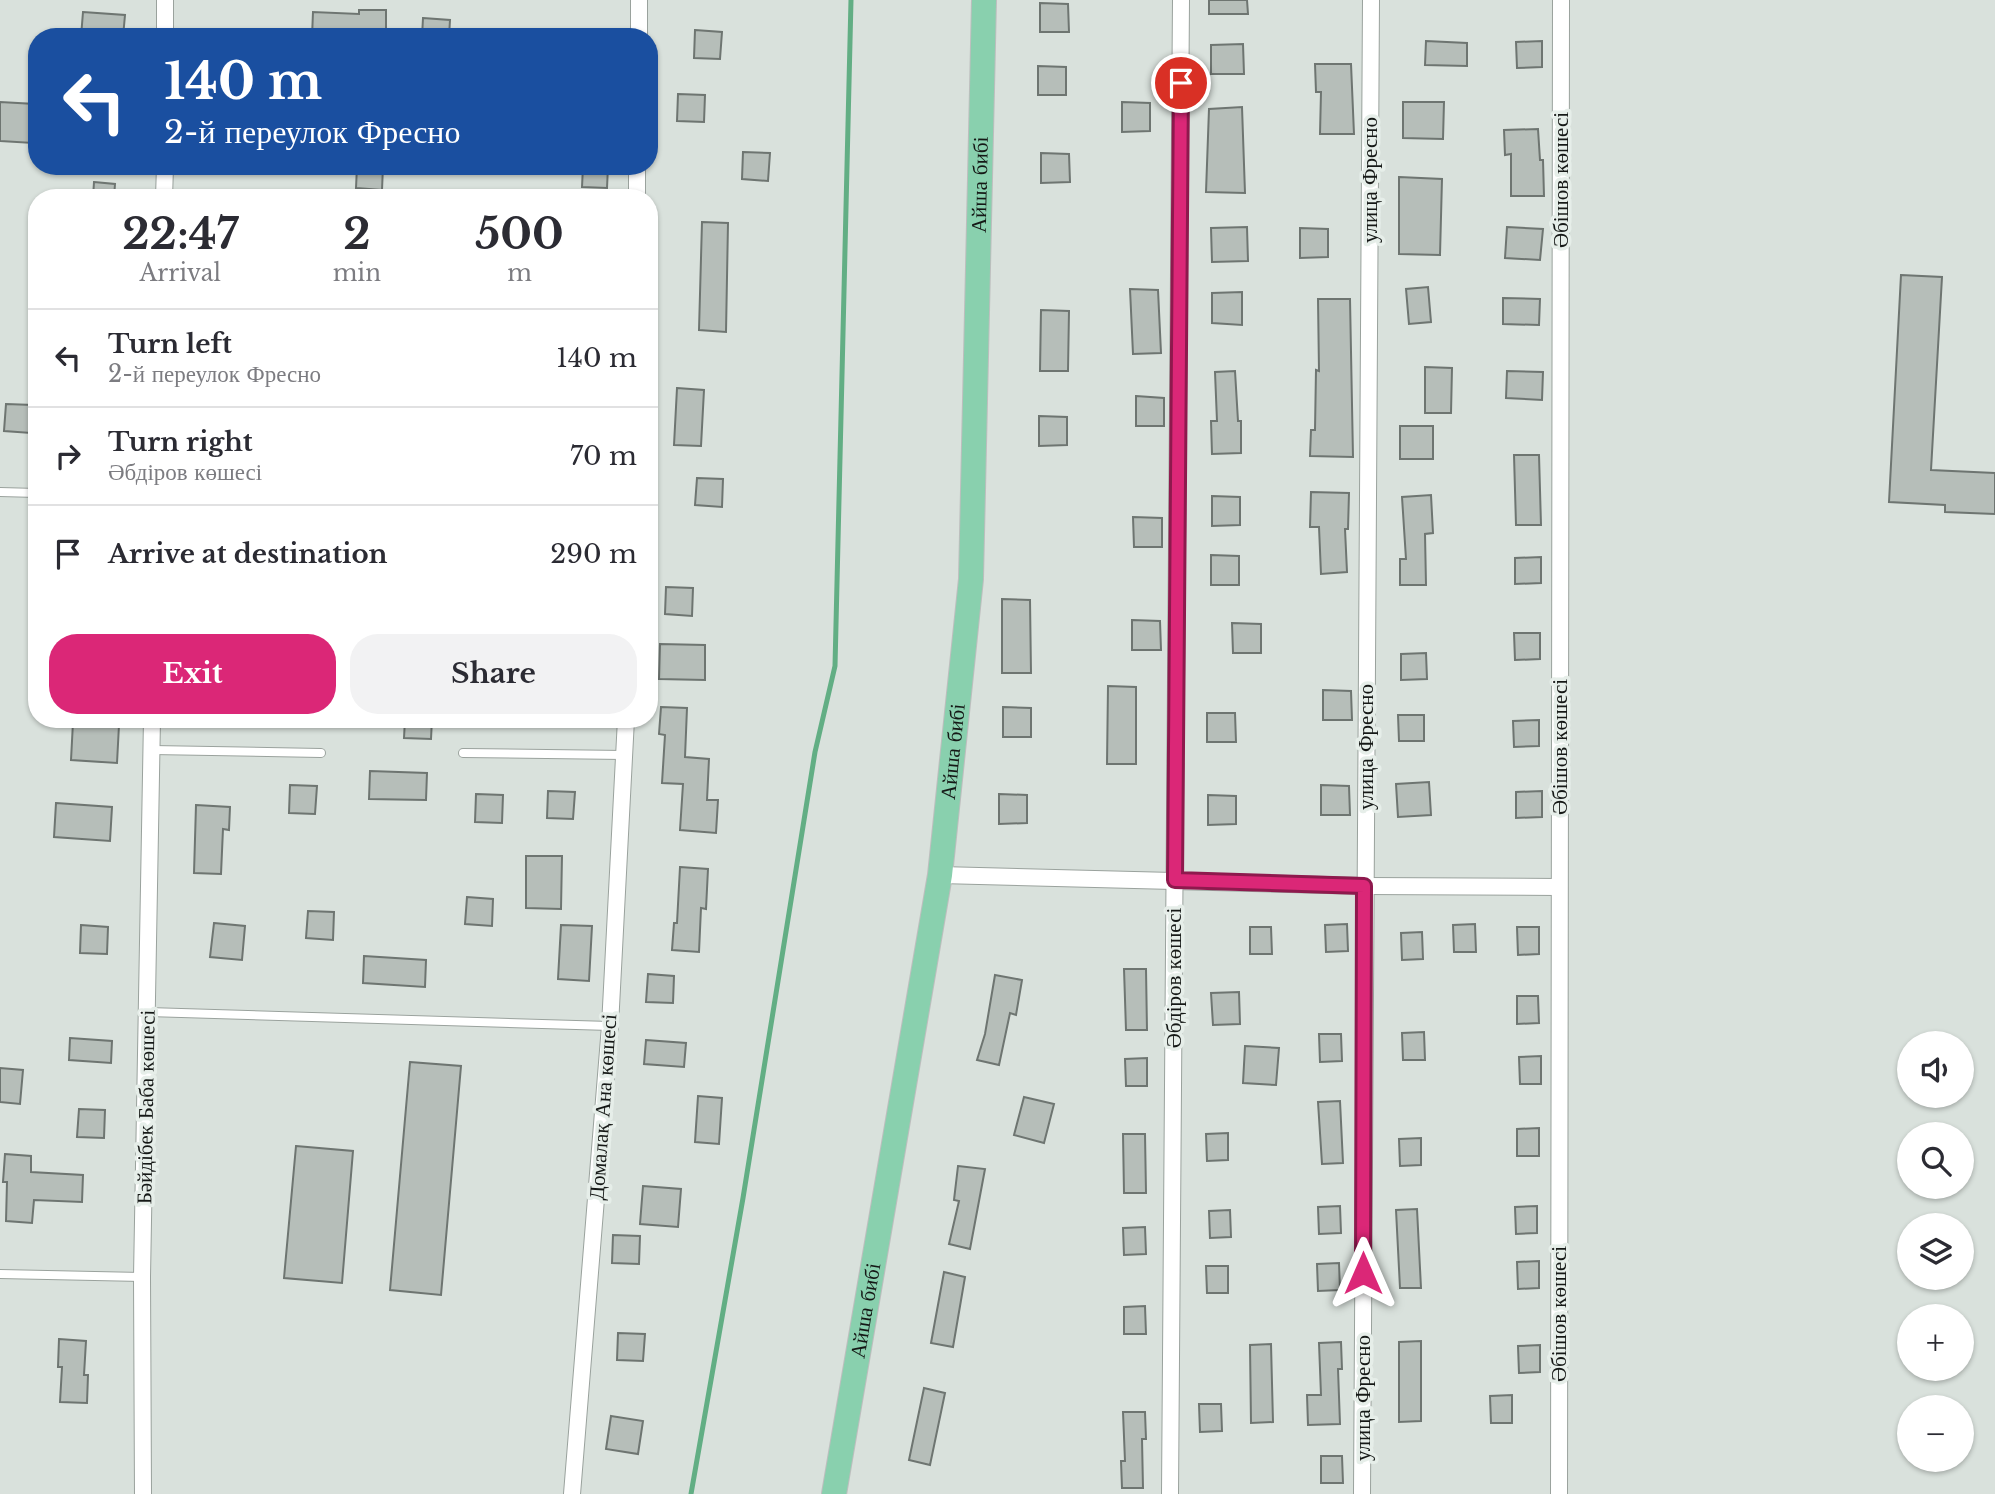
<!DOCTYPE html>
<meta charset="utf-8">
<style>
:root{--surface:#fff;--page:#f2f2f3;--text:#2b2b33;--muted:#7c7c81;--line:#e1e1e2;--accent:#db2777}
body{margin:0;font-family:"Libre Baskerville",serif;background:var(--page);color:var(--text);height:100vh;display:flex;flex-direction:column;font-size:26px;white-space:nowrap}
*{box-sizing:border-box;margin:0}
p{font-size:23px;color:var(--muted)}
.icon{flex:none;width:38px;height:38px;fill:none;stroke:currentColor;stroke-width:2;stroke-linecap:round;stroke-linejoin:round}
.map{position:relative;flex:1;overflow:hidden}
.panel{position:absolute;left:28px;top:189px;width:630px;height:539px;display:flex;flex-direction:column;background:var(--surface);border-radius:28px;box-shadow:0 2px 5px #0004}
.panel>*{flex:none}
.guide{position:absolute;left:28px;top:28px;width:630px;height:147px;border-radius:28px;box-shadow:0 2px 5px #0004;background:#1a4fa0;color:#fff;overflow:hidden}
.fabs{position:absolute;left:1897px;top:1031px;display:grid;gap:14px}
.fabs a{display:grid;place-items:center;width:77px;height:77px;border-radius:50%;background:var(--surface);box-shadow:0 2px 5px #0004;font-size:35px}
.pin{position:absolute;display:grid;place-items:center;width:60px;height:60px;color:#fff;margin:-30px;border:4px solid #fff;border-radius:50%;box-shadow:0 2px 7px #0007}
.me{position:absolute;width:77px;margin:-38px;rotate:0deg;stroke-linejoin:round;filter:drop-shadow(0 0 5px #0008)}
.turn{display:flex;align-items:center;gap:24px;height:147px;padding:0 21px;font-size:32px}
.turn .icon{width:91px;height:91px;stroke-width:2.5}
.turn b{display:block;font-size:49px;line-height:60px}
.eta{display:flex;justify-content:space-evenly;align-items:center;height:119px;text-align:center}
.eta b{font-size:42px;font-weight:700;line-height:49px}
.primary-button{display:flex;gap:14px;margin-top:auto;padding:14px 21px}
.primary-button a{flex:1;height:80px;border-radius:28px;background:var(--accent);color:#fff;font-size:28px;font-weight:700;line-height:80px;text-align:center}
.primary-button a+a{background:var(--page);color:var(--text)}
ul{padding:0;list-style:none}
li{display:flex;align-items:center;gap:21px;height:98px;padding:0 21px;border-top:2px solid var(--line)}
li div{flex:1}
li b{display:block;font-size:26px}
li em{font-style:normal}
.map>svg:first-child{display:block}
</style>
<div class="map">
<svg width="1995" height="1494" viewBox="0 0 1995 1494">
<rect width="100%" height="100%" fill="#d9e1dc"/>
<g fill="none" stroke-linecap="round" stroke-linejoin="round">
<polyline stroke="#62ae84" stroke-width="5" points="691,1494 743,1198 815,752 835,666 851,0"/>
</g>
<g fill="#b6beb9" stroke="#6e7571" stroke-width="2">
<polygon points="1209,0 1247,0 1248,14 1209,14"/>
<polygon points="1040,3 1068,4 1069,32 1040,32"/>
<polygon points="359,10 386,10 386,37 312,37 313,12 359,14"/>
<polygon points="83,12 125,15 123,37 81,37"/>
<polygon points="423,18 450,20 449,37 422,37"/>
<polygon points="695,30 722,32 720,59 694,58"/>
<polygon points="1426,41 1467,43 1467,66 1425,65"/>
<polygon points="1542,41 1542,67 1517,68 1516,42"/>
<polygon points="1243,44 1244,74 1211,74 1211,45"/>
<polygon points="1315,64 1351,64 1354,134 1320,134 1321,92 1316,92"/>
<polygon points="1038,66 1066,67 1066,95 1038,95"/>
<polygon points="678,94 705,95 704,122 677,121"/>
<polygon points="0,102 35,104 33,143 0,141"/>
<polygon points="1122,102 1150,103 1150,131 1122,132"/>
<polygon points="1403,102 1444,102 1443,139 1403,138"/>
<polygon points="1242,107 1245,193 1206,192 1209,109"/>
<polygon points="1538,129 1540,160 1543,160 1544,196 1511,196 1511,154 1505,155 1504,130"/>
<polygon points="743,152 770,153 768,181 742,179"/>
<polygon points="1041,153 1069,154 1070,182 1041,183"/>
<polygon points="357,166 383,166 382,190 356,188"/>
<polygon points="583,166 608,166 607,188 582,187"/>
<polygon points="1399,177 1442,179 1440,255 1399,254"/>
<polygon points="94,182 115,184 114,198 93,198"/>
<polygon points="702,222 728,223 726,332 699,330"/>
<polygon points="1247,227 1248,261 1212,262 1211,228"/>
<polygon points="1507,227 1543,229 1540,260 1505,258"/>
<polygon points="1300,228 1328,229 1328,257 1300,258"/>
<polygon points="1901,275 1942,277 1931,470 1995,473 1995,514 1945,512 1945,505 1889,502"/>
<polygon points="1428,287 1431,322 1409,324 1406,289"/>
<polygon points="1130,289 1158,290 1161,353 1133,354"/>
<polygon points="1242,292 1242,325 1212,323 1212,293"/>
<polygon points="1503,298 1540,299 1539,325 1503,324"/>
<polygon points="1318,299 1350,299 1353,457 1310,456 1311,430 1315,430 1316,370 1319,371"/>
<polygon points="1041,310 1069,311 1068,371 1040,371"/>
<polygon points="1425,367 1452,368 1451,413 1425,413"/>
<polygon points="1235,371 1238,421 1241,421 1241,453 1212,454 1211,421 1217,421 1215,372"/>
<polygon points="1507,371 1543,372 1542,400 1506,398"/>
<polygon points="677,388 704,390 701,446 674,445"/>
<polygon points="1136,396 1164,398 1164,426 1136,426"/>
<polygon points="6,404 33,405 31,433 4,431"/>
<polygon points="1039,416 1067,417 1067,445 1039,446"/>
<rect x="1400" y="426" width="33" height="33"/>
<polygon points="1514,455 1539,455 1541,525 1516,525"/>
<polygon points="697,478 723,479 722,507 695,505"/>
<polygon points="1311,492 1349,493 1348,529 1345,529 1347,572 1321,574 1319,527 1310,527"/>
<polygon points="1431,495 1433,533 1425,534 1426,585 1400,585 1400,559 1406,559 1402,497"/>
<polygon points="1212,496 1240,497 1240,525 1212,526"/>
<polygon points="1133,517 1162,518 1162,547 1134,547"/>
<polygon points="1211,555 1239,556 1239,585 1211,585"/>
<polygon points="1541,557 1541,583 1515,584 1515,558"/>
<polygon points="666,587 693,588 692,616 665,614"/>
<polygon points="1002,599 1030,600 1031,673 1002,673"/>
<polygon points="1132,620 1160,621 1161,650 1132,650"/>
<polygon points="1232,623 1261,624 1261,653 1233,653"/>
<polygon points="1514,633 1540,633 1540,659 1515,660"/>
<polygon points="660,644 705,645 705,680 659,679"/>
<polygon points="1426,653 1427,679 1401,680 1401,654"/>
<polygon points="1108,686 1136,687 1136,764 1107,764"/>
<polygon points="1323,690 1351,691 1352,720 1323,720"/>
<polygon points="661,707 687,708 685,757 709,759 707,800 718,800 716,833 680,830 683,784 662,783 665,735 659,734"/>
<polygon points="1003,707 1031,708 1031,737 1003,737"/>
<polygon points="1207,713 1235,713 1236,742 1207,742"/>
<polygon points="1398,715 1424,715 1424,741 1399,741"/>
<polygon points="405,719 432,719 431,739 404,738"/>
<polygon points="1539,720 1539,746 1514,747 1513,721"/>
<polygon points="73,722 119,725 117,763 71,760"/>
<polygon points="370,771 427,773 426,800 369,799"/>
<polygon points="1429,782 1431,815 1398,817 1396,784"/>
<polygon points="290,785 317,786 315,814 289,813"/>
<polygon points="1321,785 1349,786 1350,815 1321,815"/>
<polygon points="548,791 575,792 573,819 547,818"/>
<polygon points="1542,791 1542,817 1516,818 1516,792"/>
<polygon points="476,794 503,795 502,823 475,822"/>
<polygon points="999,794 1027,795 1027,823 999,824"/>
<polygon points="1208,795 1236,796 1236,824 1208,825"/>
<polygon points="56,803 112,807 110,841 54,837"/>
<polygon points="196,805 230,807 229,830 223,829 221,874 194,873"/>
<polygon points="526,856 562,856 561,909 526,908"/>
<polygon points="680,867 708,869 706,909 701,908 699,952 672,950 674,923 677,923"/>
<polygon points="467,897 493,899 492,926 465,924"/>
<polygon points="308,911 334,912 333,940 306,938"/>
<polygon points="214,923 245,926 242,960 210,957"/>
<polygon points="1347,924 1348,951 1326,952 1325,925"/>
<polygon points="1475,924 1476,952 1454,952 1453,925"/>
<polygon points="81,925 108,927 107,954 80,953"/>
<polygon points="561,925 592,926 589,981 558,979"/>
<polygon points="1250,927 1271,927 1272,954 1250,954"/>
<polygon points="1517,927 1539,927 1539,954 1518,955"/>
<polygon points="1422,932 1423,959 1402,960 1401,933"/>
<polygon points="364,956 426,960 425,987 363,983"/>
<polygon points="1124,969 1146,969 1147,1030 1126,1030"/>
<polygon points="648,974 674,976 673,1003 646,1002"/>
<polygon points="995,975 1022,980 1016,1015 1010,1013 999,1065 977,1060 985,1034"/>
<polygon points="1239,992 1240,1024 1213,1025 1211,993"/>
<polygon points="1517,996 1538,996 1539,1023 1517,1024"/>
<polygon points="1424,1032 1425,1060 1403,1060 1402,1033"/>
<polygon points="1319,1034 1341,1034 1342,1061 1320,1062"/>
<polygon points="70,1038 112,1041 111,1063 69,1060"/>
<polygon points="646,1040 686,1043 684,1067 644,1064"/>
<polygon points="1245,1046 1279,1048 1276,1085 1243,1083"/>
<polygon points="1541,1056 1541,1084 1520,1084 1519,1057"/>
<polygon points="1147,1058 1147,1086 1126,1086 1125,1059"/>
<polygon points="410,1062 461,1066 441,1295 390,1290"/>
<polygon points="0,1068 23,1070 20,1104 0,1102"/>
<polygon points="698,1096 722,1098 719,1144 695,1142"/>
<polygon points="1024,1097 1054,1104 1044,1143 1014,1135"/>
<polygon points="1340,1101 1343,1163 1322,1164 1318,1102"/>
<polygon points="79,1109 105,1110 104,1138 77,1137"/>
<polygon points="1539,1128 1539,1156 1517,1156 1517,1129"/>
<polygon points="1228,1133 1228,1160 1207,1161 1206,1134"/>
<polygon points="1123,1134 1145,1134 1146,1193 1124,1193"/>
<polygon points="1421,1138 1421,1165 1400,1166 1399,1139"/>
<polygon points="296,1146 353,1151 342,1283 284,1278"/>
<polygon points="5,1154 31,1156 31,1172 83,1175 82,1202 34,1200 32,1223 6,1221 7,1182 3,1182"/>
<polygon points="958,1166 985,1169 970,1249 949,1244 959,1201 954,1200"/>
<polygon points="643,1186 681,1189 678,1227 640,1224"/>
<polygon points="1340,1206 1341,1233 1319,1234 1318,1207"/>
<polygon points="1537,1206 1537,1233 1516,1234 1515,1207"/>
<polygon points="1417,1209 1421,1288 1400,1288 1396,1210"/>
<polygon points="1230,1210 1231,1237 1210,1238 1209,1211"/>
<polygon points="1145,1227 1146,1254 1124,1255 1123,1228"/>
<polygon points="613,1235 640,1236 639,1264 612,1263"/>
<polygon points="1539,1261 1539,1288 1518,1289 1517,1262"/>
<polygon points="1339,1263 1340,1290 1318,1291 1317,1264"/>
<polygon points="1206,1266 1228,1266 1228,1293 1207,1293"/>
<polygon points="944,1272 965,1277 953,1347 931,1343"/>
<polygon points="1145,1306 1146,1334 1124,1334 1124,1307"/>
<polygon points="618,1333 645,1334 643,1361 617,1360"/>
<polygon points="59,1339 86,1341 84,1375 88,1375 87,1403 60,1402 62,1367 58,1367"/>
<polygon points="1421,1341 1421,1421 1399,1422 1399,1342"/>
<polygon points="1341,1342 1342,1369 1338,1369 1340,1424 1308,1425 1307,1395 1321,1395 1319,1343"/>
<polygon points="1271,1344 1273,1422 1251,1423 1250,1345"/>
<polygon points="1540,1345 1540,1372 1519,1373 1518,1346"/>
<polygon points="924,1388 945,1393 930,1465 909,1460"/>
<polygon points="1512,1395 1512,1423 1491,1423 1490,1396"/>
<polygon points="1199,1404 1221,1404 1222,1431 1200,1432"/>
<polygon points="1123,1412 1145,1412 1146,1439 1142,1439 1143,1488 1122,1488 1121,1461 1125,1461"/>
<polygon points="611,1416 643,1421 638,1454 606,1449"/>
<polygon points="1321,1456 1342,1456 1343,1483 1321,1483"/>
</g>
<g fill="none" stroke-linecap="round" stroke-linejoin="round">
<g stroke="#9aa29d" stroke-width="10">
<g id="lane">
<polyline points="0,492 37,493"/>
<polyline points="152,750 321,753"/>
<polyline points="463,753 624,755"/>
<polyline points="148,1012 610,1026"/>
<polyline points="0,1274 142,1277"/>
</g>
</g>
<g stroke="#9aa29d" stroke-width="18">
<g id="street">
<polyline points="165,37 165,0"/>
<polyline points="639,37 639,0"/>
<polyline points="164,198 165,166"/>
<polyline points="637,198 637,166"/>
<polyline points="940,875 1365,886 1559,887"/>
<polyline points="143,1494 142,1277 152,719"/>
<polyline points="572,1494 610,1026 626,719"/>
<polyline points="1170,1494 1181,0"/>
<polyline points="1362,1494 1371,0"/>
<polyline points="1559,1494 1561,0"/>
</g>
</g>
<g stroke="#bdbebe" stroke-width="26">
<g id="primary">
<path id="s1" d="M834 1494 940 875 971 579 984 0"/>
</g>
</g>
<use href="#lane" stroke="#fff" stroke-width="8"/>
<use href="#street" stroke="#fff" stroke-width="16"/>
<use href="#primary" stroke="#89d0ae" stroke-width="24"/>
</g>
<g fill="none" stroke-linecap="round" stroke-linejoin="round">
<g stroke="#8e194d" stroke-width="18">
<polyline id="route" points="1181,83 1175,880 1364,886 1363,1273"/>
</g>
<use href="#route" stroke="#db2777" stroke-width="12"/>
</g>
<g text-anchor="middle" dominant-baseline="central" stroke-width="7" stroke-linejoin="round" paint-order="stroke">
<g font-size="21" fill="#151816" stroke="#e6eee9">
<text transform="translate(1370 180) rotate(-90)">улица Фресно</text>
<text transform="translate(1561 180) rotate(-90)">Әбішов көшесі</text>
<text stroke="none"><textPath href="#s1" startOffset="1320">Айша бибі</textPath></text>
<text transform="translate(1366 747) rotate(-90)">улица Фресно</text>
<text transform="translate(1560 747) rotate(-90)">Әбішов көшесі</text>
<text stroke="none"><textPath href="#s1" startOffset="752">Айша бибі</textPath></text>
<text transform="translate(1174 978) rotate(-90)">Әбдіров көшесі</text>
<text transform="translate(146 1107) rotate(-89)">Бәйдібек Баба көшесі</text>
<text transform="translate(603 1107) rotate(-86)">Домалақ Ана көшесі</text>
<text stroke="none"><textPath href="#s1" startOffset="186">Айша бибі</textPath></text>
<text transform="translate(1559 1314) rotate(-90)">Әбішов көшесі</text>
<text transform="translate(1363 1398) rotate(-90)">улица Фресно</text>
</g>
</g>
</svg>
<div class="fabs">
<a><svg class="icon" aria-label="sound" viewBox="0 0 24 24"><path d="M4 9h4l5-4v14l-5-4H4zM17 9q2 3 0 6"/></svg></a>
<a><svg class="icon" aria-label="search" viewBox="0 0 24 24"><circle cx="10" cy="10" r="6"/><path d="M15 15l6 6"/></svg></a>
<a><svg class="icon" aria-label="layers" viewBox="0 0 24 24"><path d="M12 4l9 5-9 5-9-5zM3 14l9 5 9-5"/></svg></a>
<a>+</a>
<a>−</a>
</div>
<div class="pin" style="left:1181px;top:83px;background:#d93025"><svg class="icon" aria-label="arrive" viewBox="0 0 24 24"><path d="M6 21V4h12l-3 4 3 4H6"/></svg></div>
<svg class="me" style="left:1363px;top:1273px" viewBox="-20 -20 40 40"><path d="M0-17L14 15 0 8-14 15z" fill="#db2777" stroke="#fff" stroke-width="4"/></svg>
<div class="guide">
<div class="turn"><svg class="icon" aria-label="left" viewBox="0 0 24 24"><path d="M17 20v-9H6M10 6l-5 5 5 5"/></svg><div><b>140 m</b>2-й переулок Фресно</div></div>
</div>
<section class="panel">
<div class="eta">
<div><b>22:47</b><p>Arrival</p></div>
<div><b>2</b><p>min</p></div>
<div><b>500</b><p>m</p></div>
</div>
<ul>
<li><svg class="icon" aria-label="left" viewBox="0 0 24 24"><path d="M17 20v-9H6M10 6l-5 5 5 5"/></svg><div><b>Turn left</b><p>2-й переулок Фресно</p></div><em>140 m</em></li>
<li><svg class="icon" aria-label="right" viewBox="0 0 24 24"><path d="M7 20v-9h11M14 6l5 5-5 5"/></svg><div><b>Turn right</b><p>Әбдіров көшесі</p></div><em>70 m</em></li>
<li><svg class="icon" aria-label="arrive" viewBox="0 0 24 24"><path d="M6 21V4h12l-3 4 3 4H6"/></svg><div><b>Arrive at destination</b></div><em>290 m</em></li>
</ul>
<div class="primary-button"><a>Exit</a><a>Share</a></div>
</section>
</div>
